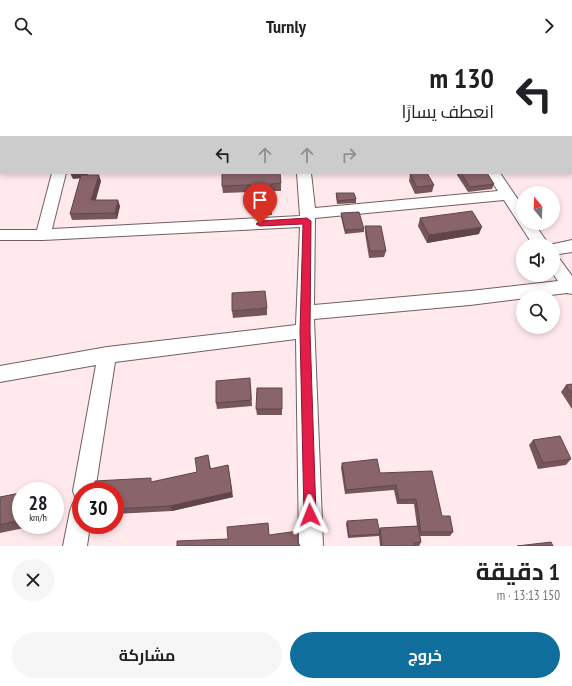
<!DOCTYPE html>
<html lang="ar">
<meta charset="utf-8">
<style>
:root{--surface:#fff;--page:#f6f6f6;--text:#202124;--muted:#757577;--accent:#106e9d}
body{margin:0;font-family:"PT Sans Narrow",Cairo,sans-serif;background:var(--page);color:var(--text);direction:rtl;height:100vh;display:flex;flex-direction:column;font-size:15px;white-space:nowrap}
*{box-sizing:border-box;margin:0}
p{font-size:13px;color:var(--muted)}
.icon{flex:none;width:22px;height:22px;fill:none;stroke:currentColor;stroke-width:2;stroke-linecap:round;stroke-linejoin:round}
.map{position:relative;height:494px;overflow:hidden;direction:ltr}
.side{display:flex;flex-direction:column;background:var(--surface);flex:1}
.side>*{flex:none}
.banner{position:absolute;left:0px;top:0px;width:572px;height:122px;box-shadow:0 2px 6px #0003;direction:rtl;background:#fff;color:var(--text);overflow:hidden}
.needle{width:26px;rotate:341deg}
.controls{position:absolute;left:516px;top:134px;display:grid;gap:8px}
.controls a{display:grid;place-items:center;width:44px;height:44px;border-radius:50%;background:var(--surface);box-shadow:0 2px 6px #0003;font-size:20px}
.speed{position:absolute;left:12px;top:430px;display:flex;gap:8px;font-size:20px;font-weight:700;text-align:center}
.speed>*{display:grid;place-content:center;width:52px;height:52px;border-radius:50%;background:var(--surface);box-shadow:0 2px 6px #0003;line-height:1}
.speed small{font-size:10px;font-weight:400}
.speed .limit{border:6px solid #d22;background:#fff;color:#111}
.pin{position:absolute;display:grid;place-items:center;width:34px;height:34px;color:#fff;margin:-41px -17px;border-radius:50% 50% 50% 0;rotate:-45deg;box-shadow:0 0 4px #0007}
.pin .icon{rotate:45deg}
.me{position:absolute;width:44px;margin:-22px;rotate:358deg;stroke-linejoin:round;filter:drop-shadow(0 0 3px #0008)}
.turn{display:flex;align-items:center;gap:14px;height:84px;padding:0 12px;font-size:18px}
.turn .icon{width:52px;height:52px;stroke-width:2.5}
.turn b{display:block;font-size:28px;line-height:34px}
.lanes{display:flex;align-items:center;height:38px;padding:0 12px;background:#0003;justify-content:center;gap:20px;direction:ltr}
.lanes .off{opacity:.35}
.round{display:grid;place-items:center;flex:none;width:42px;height:42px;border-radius:21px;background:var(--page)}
.overview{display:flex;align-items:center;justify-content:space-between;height:68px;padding:0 12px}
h1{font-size:24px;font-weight:700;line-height:30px}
.action{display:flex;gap:8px;margin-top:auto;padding:8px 12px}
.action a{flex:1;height:46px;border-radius:24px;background:var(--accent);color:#fff;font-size:16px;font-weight:700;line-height:46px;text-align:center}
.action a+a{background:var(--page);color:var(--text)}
header{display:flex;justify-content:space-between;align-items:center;height:52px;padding:0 12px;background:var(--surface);font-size:18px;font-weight:700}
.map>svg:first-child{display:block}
</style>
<header><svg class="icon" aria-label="forward" viewBox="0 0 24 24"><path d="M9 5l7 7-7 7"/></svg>Turnly<svg class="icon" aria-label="search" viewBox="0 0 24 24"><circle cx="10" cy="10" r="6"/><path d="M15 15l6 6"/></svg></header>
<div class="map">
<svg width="572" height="494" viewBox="0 0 572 494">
<rect width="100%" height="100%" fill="#ffe9ec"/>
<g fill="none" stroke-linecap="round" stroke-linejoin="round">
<g stroke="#725f62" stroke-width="2">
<g id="minor">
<rect x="14" y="0" width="10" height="1"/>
<rect x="141" y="0" width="10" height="1"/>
<rect x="275" y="0" width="11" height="1"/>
<rect x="404" y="0" width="11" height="1"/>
<rect x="571" y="30" width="1" height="8"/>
<polygon points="1,37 1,47 0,48 0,38"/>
<rect x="0" y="105" width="1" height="8"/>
<polygon points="52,121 66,121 52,177 300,164 297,121 311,121 315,156 498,139 486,121 500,121 523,155 523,171 534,171 549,193 572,188 572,200 553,203 553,193 533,193 504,148 315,166 314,253 470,239 558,229 553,222 553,204 559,206 572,224 572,242 567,241 470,253 314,267 323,494 299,494 296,287 115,310 95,439 81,439 81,473 90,473 87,494 63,494 70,459 73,451 80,448 76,447 73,439 96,313 0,330 0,314 107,295 296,273 300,175 43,188 0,188 0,178 37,178"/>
</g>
</g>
<use href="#minor" fill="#fff" fill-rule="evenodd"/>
</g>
<g fill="#76565b">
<polygon points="485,0 572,0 572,17 571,17 571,1 485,1"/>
<polygon points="457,121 487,121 494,132 492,137 468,140 457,123"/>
<polygon points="410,122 434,133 432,140 415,142 409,129"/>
<polygon points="88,123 101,129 95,148 120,154 117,167 72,168 70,162 80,126 73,127"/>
<polygon points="281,131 281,139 271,139 272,163 252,164 251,140 223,141 222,134"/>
<polygon points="336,141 356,147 356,151 337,152 336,145"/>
<polygon points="341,161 364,177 364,180 345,182 341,165"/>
<polygon points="420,166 479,182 427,191 418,174"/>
<polygon points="365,174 386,199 384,205 369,206 365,181"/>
<polygon points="267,256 267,263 233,266 232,259"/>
<polygon points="572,332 572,357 561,340 566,333"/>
<polygon points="251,333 252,354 217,357 216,351"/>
<polygon points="282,336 282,363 257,363 256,357"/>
<polygon points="533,388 571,407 566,413 538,417 529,393"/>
<polygon points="208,403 211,417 233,445 172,459 115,462 115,439 153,430 197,420"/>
<polygon points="342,411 380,421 442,464 453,480 450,484 420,484 421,490 419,494 380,494 379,484 348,486 346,472 347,469 379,478 380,476 417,474 414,452 397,452 394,438 345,442 341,416"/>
<polygon points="20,441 21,442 21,473 24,476 0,481 0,445"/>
</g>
<g fill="#60464a">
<polygon points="70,121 88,121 88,125 73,127"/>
<polygon points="99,123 101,129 94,155 91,148"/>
<polygon points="118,148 120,154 117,167 115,161"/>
<polygon points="482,175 479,182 427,191 429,183"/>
<polygon points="228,413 233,445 172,459 170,454"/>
<polygon points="20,441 21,442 21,473 24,473 24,476 17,469"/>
</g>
<g fill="#89646a" stroke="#60464a">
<rect x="226" y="0" width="13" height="1"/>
<polygon points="357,0 382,0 382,1 358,1"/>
<polygon points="492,0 572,0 572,10 571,10 571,1 493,1"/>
<polygon points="222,121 280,121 281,131 271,132 272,156 251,157 251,133 222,134"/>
<polygon points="414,121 427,121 434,133 417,135 410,122"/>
<polygon points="461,121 487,121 494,132 470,135"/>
<polygon points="81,123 99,123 91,148 118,148 115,161 70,162"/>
<polygon points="336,141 354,141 356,147 338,149"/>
<polygon points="472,159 482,175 429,183 420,166"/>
<polygon points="359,160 364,177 345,178 341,161"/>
<polygon points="365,174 381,174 386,199 370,199"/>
<polygon points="265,239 267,256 232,259 232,241"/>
<polygon points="250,326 251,348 216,351 216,329"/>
<polygon points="572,332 572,343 566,333"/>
<polygon points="257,336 282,336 282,357 256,357"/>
<polygon points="560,384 571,407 543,411 533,388"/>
<polygon points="208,403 210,417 228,413 232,440 170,454 115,457 115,439 94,439 95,429 151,426 151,430 197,420 195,406"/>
<polygon points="377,407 380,421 432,419 442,464 450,464 453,480 421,480 416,447 399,448 396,433 346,438 342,411"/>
<polygon points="20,441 17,469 0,473 0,445"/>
<polygon points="377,467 380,482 349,484 347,469"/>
<polygon points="268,471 269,483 298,479 298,490 300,494 177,494 177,489 228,487 227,475"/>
<polygon points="418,474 421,490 414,491 415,494 382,494 380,476"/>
<polygon points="551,490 553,494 517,494"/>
</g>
<polygon fill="#e11d48" stroke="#92132f" points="307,166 311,169 310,279 316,463 314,468 310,469 306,468 304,463 300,279 303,172 260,174 256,172 260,169"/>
</svg>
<div class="controls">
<a><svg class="needle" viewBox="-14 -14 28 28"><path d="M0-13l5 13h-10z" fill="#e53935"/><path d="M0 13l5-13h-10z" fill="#757577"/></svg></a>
<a><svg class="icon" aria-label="sound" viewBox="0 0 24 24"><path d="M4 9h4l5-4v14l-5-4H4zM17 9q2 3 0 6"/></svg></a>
<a><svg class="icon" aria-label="search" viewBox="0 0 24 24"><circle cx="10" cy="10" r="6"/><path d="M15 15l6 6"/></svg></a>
</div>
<div class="speed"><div>28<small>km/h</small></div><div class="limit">30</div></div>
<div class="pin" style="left:260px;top:172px;background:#d93025"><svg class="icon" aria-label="arrive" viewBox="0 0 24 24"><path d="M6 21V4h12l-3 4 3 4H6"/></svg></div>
<svg class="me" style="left:310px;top:463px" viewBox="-20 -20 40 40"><path d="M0-17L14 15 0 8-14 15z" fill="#e11d48" stroke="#fff" stroke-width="4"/></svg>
<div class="banner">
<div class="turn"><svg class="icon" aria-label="left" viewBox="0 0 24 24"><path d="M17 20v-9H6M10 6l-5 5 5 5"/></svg><div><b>130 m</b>انعطف يسارًا</div></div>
<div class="lanes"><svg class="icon" aria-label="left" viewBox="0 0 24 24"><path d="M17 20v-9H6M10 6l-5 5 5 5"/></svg><svg class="icon off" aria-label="ahead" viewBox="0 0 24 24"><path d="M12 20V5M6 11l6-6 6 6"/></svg><svg class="icon off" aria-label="ahead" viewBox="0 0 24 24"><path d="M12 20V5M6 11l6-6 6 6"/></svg><svg class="icon off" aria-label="right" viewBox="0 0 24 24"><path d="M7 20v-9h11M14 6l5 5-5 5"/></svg></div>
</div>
</div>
<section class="side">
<div class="overview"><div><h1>1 دقيقة</h1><p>150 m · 13:13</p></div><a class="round"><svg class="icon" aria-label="close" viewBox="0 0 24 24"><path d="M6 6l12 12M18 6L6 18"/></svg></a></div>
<div class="action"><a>خروج</a><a>مشاركة</a></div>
</section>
